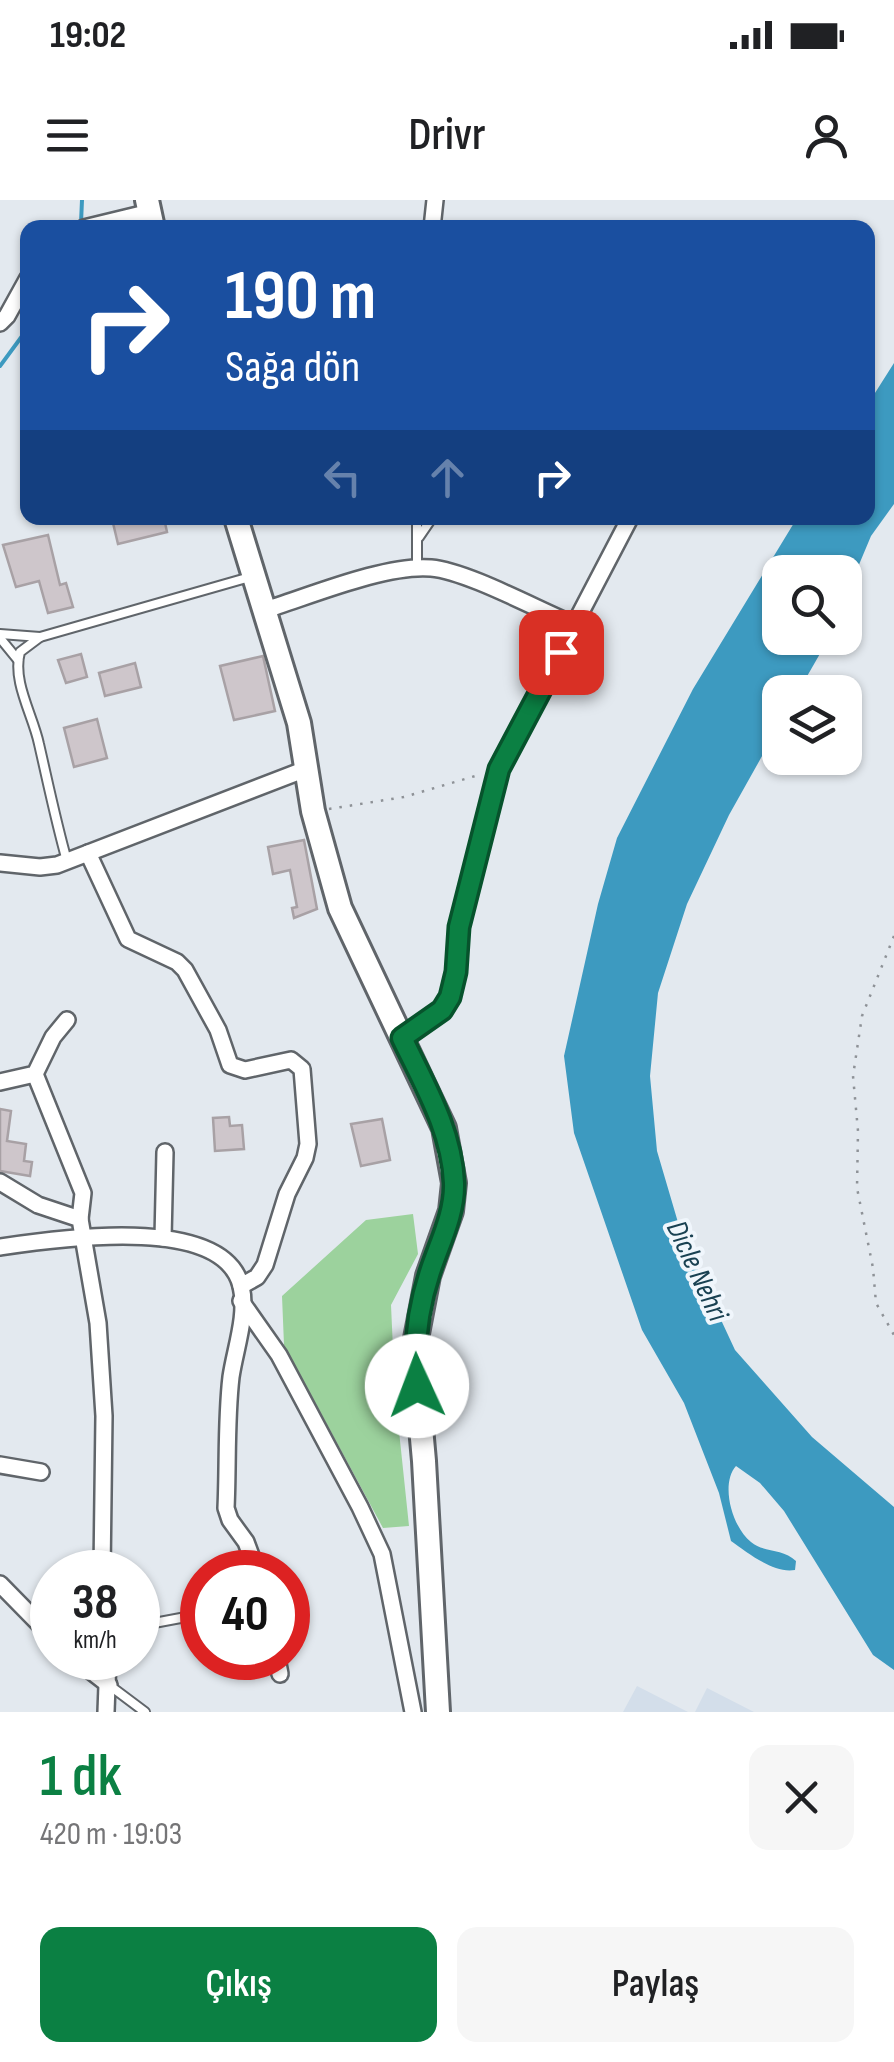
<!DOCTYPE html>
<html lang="tr">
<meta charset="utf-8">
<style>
:root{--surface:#fff;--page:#f6f6f6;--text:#202124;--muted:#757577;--accent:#0b8043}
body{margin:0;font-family:"Sofia Sans Condensed",sans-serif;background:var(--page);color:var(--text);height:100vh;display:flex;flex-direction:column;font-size:38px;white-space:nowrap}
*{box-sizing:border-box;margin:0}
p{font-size:32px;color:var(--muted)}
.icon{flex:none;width:55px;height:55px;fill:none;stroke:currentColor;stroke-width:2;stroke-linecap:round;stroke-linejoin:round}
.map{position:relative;height:1512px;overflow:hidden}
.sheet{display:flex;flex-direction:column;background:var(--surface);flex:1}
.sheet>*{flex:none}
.hud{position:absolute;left:20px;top:20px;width:855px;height:305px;border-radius:20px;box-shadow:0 2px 8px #0004;background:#1a4fa0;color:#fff;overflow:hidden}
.fabs{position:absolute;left:762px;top:355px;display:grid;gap:20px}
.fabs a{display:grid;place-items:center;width:100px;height:100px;border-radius:20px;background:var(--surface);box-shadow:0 2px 8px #0004;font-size:50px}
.speed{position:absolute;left:30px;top:1350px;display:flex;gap:20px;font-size:50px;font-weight:700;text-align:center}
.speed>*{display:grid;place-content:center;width:130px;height:130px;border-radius:50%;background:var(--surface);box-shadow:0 2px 8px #0004;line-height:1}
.speed small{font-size:25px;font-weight:400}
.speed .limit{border:15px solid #d22;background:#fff;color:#111}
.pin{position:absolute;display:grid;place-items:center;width:85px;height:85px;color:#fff;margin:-42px;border-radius:20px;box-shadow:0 5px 15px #0006}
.me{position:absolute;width:110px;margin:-55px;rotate:358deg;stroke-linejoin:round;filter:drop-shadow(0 0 8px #0008)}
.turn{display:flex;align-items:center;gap:35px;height:210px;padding:0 40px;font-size:45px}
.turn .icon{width:130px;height:130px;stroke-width:2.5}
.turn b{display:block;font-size:70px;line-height:85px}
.lanes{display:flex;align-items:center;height:95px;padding:0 40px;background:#0003;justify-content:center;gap:50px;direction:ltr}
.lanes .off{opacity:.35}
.round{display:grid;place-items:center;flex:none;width:105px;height:105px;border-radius:20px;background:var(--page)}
.headline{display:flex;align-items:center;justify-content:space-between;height:170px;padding:0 40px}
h1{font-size:60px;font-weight:600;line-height:75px;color:var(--accent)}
.cta{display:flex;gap:20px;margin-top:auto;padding:20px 40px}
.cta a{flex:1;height:115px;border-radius:20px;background:var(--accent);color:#fff;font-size:40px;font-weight:600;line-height:115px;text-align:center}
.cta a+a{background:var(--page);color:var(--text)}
.status{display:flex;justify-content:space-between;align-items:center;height:70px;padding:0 50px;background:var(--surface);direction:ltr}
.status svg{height:28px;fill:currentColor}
header{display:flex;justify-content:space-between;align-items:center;height:130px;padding:0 40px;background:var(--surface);font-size:45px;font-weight:600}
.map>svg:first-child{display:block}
</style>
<div class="status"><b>19:02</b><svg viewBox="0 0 49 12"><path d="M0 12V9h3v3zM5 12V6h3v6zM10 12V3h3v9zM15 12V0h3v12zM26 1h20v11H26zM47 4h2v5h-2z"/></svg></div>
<header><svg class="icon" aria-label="menu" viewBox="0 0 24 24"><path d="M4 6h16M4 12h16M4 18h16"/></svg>Drivr<svg class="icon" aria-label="person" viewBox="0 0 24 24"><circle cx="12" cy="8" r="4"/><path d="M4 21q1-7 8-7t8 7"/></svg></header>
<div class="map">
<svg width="894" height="1512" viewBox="0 0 894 1512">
<rect width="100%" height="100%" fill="#e3e9ef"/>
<g fill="#d3deea">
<polygon points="637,1486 688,1512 623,1512"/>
<polygon points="707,1488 754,1512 695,1512"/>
</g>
<polygon fill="#9cd29d" points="413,1014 418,1054 391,1105 395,1193 409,1326 383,1328 284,1145 282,1096 366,1020"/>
<path fill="#3d9ac0" d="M894 163V304L871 336 845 398V372H780V438H829L798 492H780V524L729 615 687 704 658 793 650 876 657 951 682 1036 735 1150 812 1237 894 1307V1470L873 1455 784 1311 760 1283 736 1266C720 1284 732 1327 751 1342 764 1353 783 1348 796 1361L795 1370C774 1374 748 1353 731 1341L719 1293 684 1203 642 1130 574 933 564 856 598 704 617 638 693 489 797 318H868V204Z"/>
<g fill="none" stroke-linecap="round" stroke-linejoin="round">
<g stroke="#3d9ac0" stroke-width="4">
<polyline points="81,23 82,0"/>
<polyline points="0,166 28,128"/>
</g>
</g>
<g fill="#cec6cb" stroke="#a8a1a5" stroke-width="2.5">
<polygon points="137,318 164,318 167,332 118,344 113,323"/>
<polygon points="48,335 60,385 66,383 73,407 48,413 39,381 16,387 3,345"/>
<polygon points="81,454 87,477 66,483 58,460"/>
<polygon points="263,456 275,511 234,520 220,466"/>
<polygon points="135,463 141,487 105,496 99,473"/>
<polygon points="97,519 107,558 74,567 64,528"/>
<polygon points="304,640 317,709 294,718 292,708 297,707 290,670 273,674 268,647"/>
<polygon points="0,909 11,911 7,941 26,944 24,961 32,962 30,976 0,971"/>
<polygon points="229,917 230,926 242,925 244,949 215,951 213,918"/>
<polygon points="382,919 390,960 361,966 351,924"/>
</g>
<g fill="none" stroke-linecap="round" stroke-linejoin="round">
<g stroke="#60656a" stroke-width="12">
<g id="lane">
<polyline points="417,318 417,369"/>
<polyline points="419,337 432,318"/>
<polyline points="0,434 40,437"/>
<polyline points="0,438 18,460"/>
<path d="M67 661C56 622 48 583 39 544 33 515 12 482 20 452L40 437 250 377"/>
<polyline points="138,1426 202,1414"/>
<polyline points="109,1485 145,1512"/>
</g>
</g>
<g stroke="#60656a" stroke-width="20">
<g id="street">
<polyline points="84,28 150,12"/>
<polyline points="432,28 435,0"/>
<polyline points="0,123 7,116 28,78"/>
<path d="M265 410C310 396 386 364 431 368 467 371 538 410 575 425"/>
<polyline points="88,653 128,739 177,762 185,770 218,830 230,865 245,870 291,860 302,869 308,944 305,958 287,994 265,1065 257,1077 241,1086"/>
<polyline points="0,663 40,667 57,665 306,569"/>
<polyline points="402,838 442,810 450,797 456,772 459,727 499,569 630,318"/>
<polyline points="35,874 83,993 80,1019"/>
<polyline points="0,882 35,874 53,837 67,820"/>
<polyline points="0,982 38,1005 80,1019 98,1123 104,1216 102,1372"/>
<polyline points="163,1038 165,952"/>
<path d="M0 1047C53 1039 223 1013 241 1086 248 1115 235 1149 231 1177 226 1220 228 1265 226 1308L230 1320 246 1342 257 1372"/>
<polyline points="241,1101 279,1155 360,1307 382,1354 413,1512"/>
<polyline points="0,1265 41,1272"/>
<polyline points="0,1384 52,1437"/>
<polyline points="74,1458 109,1485"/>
<polyline points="277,1458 280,1474"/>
<polyline points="106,1512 108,1458"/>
</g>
</g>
<g stroke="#60656a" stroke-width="28">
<g id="secondary">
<polyline points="147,0 153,28"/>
<polyline points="236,318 299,523 313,611 340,708 444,928 454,983 451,1011 428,1076 414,1149 424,1261 438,1512"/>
</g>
</g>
<g stroke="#8e9297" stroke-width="2.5" stroke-dasharray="2.5 8" stroke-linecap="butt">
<polyline points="329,609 404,597 482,574"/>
<polyline points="894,736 862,816 853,876 858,931 857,988 873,1068 876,1103 894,1135"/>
</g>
<use href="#lane" stroke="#fff" stroke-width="8"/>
<use href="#street" stroke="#fff" stroke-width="15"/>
<use href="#secondary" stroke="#fff" stroke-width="22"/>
</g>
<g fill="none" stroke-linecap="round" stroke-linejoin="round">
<g stroke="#07532c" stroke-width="25">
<path id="route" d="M417 1186C413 1146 417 1111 430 1072 439 1044 455 1014 454 983 452 931 424 884 402 838L442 810 450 797 456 772 459 727 499 569 561 452"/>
</g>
<use href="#route" stroke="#0b8043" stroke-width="18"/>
</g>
<g text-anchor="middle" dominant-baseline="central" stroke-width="8" stroke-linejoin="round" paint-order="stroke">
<g font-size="30" font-style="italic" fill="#194152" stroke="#f0f6fc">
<text transform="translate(697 1071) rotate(65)">Dicle Nehri</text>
</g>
</g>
</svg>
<div class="fabs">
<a><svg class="icon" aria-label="search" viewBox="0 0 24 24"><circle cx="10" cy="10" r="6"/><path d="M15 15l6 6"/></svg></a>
<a><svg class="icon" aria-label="layers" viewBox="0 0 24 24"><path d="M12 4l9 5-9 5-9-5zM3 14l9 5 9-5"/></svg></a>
</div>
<div class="speed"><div>38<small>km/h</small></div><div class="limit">40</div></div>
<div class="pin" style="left:561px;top:452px;background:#d93025"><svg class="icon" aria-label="arrive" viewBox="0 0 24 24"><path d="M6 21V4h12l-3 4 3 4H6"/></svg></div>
<svg class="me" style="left:417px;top:1186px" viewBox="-20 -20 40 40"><circle r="19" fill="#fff"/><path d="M0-13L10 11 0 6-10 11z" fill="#0b8043"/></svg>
<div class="hud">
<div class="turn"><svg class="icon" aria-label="right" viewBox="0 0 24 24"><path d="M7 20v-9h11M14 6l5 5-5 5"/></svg><div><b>190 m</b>Sağa dön</div></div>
<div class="lanes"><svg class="icon off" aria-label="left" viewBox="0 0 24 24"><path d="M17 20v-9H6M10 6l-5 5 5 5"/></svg><svg class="icon off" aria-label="ahead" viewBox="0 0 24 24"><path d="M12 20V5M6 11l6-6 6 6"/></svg><svg class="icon" aria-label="right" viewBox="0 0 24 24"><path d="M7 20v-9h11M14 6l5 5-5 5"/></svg></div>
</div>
</div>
<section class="sheet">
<div class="headline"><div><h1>1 dk</h1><p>420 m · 19:03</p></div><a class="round"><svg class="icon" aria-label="close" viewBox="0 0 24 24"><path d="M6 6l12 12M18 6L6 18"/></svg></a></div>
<div class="cta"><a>Çıkış</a><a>Paylaş</a></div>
</section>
